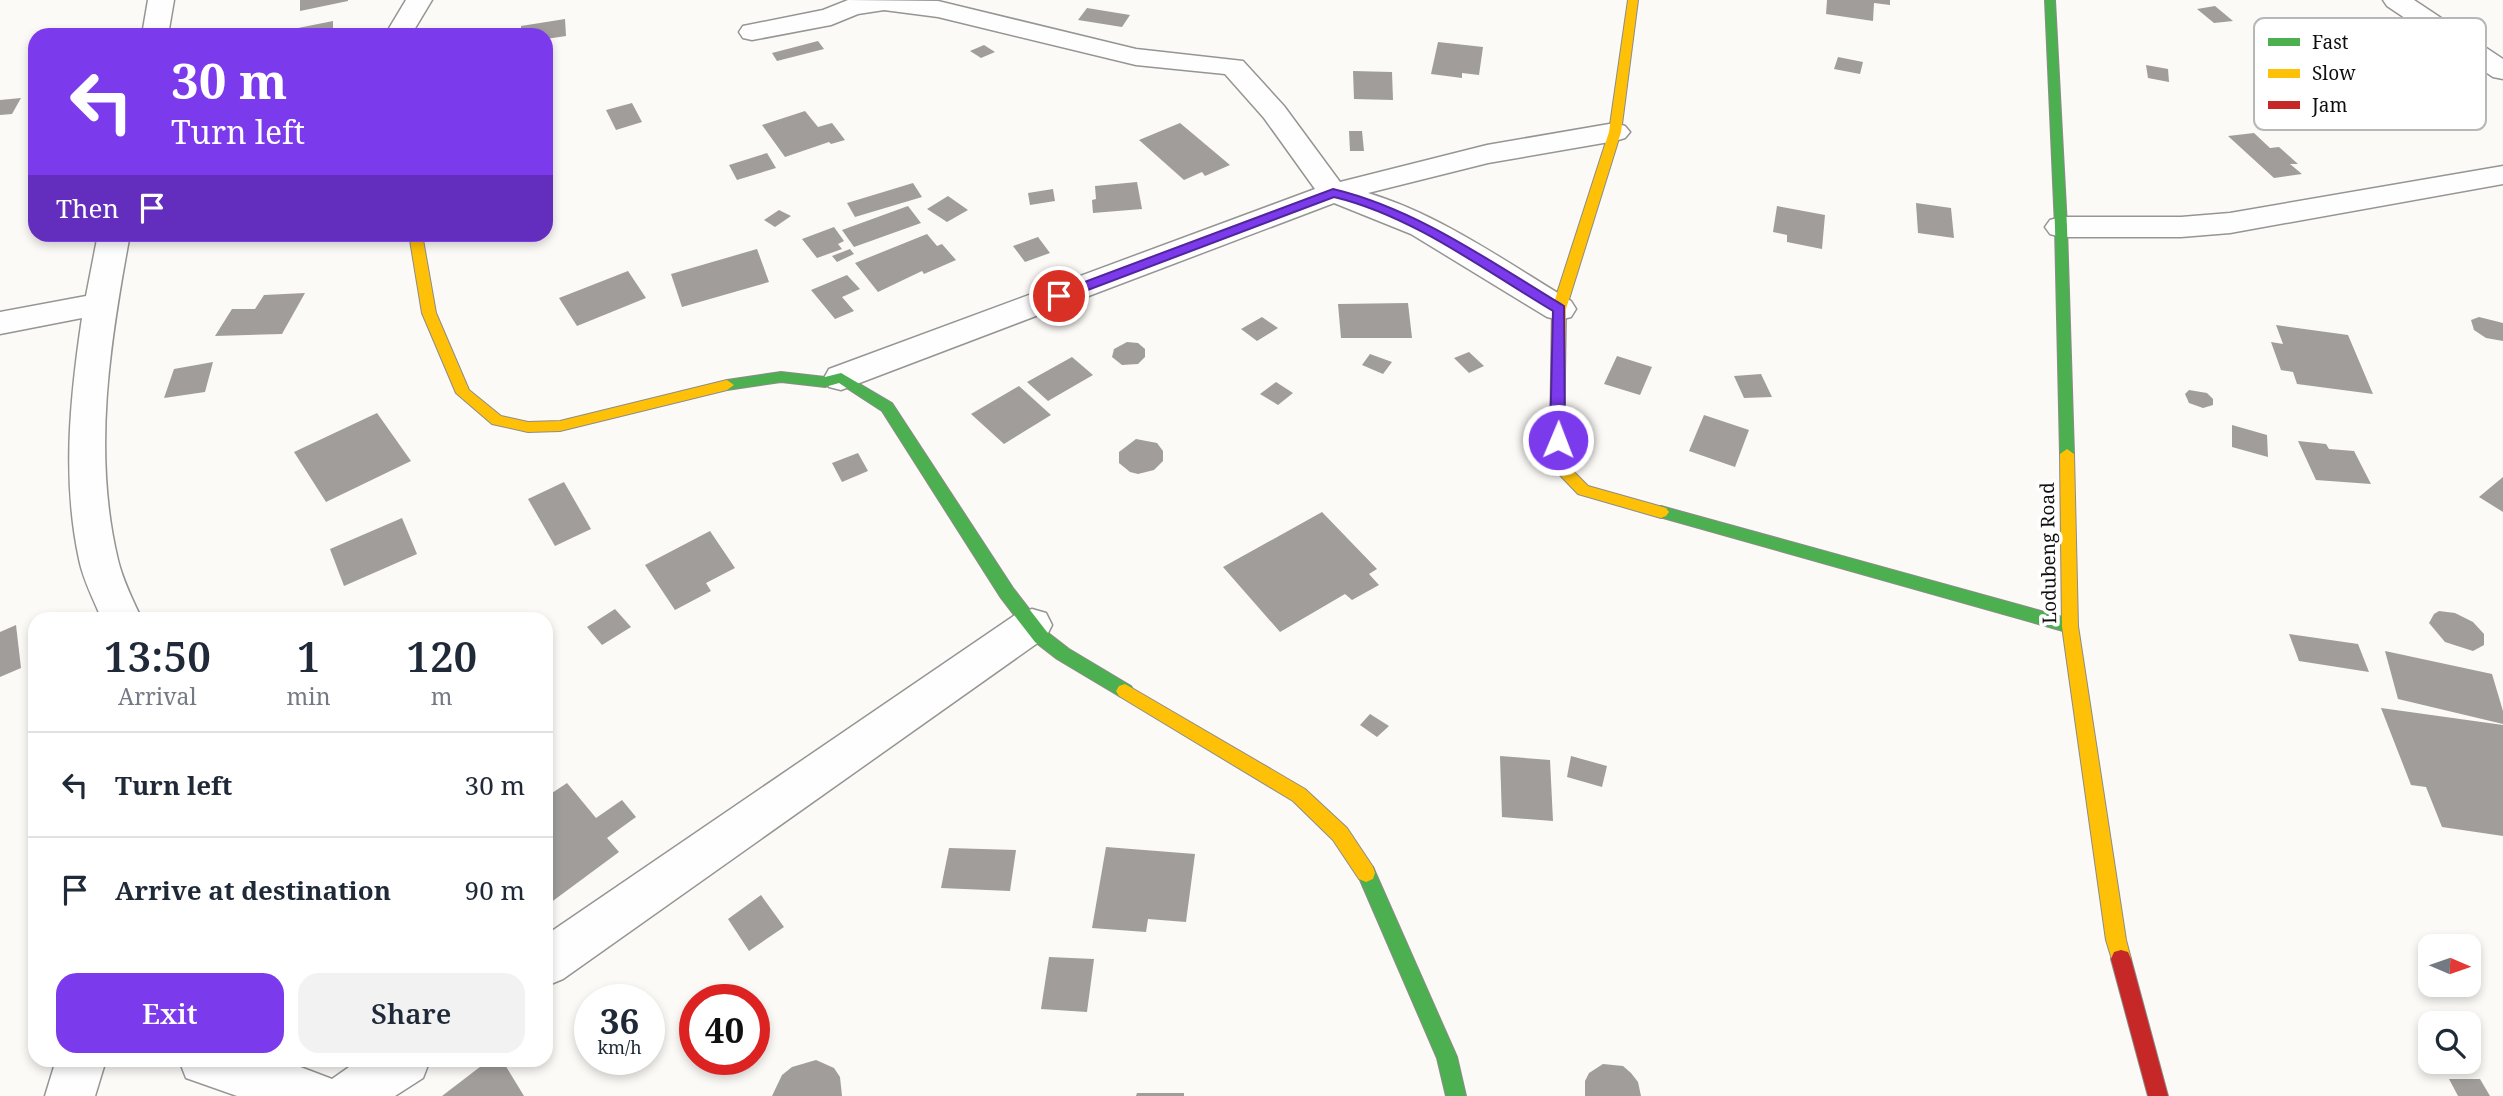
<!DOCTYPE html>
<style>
:root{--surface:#fff;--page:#f2f2f3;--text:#1f2937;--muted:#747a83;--line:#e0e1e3;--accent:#7c3aed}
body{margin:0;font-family:"Noto Serif",serif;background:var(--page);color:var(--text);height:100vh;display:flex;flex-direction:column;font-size:26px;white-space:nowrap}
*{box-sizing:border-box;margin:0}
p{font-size:23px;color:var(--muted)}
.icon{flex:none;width:38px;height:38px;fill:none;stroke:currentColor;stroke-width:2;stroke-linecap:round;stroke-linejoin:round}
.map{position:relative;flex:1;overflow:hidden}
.details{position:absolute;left:28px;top:612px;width:525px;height:455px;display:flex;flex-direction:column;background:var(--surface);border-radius:21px;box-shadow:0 4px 10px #0003}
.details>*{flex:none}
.hud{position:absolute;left:28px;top:28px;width:525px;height:214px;border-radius:21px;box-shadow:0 4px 10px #0003;background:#7c3aed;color:#fff;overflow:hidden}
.needle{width:46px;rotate:92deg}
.buttons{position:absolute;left:2418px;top:934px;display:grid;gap:14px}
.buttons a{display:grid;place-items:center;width:63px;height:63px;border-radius:14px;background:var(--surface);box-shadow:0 4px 10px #0003;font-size:35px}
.speed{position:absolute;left:574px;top:984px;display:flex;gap:14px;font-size:35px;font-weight:700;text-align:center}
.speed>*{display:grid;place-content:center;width:91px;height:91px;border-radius:50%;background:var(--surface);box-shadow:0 4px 10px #0003;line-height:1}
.speed small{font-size:18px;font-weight:400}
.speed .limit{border:10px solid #d22;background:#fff;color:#111}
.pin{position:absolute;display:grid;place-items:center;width:60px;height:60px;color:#fff;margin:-30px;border:4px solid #fff;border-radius:50%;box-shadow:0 2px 7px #0007}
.me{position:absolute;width:77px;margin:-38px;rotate:1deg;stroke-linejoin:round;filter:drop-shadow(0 0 5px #0008)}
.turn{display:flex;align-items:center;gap:24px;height:147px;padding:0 28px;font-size:32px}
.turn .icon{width:91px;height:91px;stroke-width:2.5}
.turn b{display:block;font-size:49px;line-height:60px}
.then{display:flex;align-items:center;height:66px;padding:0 28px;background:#0003;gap:14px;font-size:26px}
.eta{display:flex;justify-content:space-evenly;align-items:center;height:119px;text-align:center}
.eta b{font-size:42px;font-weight:600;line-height:49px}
.cta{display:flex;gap:14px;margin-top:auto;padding:14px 28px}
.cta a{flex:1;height:80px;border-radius:21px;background:var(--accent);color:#fff;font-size:28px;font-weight:600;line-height:80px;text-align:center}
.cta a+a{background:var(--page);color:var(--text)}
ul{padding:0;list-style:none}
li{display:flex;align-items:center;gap:21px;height:105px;padding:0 28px;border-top:2px solid var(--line)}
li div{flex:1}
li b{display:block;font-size:26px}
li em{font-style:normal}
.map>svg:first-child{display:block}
</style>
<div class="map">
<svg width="2503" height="1096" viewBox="0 0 2503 1096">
<rect width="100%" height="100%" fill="#fcfaf6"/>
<g fill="#a09d9b">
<polygon points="300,0 348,0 348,1 300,11"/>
<polygon points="1827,0 1890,0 1890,5 1874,3 1873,21 1826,14"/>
<polygon points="2215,6 2233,21 2214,23 2197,9"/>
<polygon points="1087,8 1130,15 1122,27 1078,20"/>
<polygon points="565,19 566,36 546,39 546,35 521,35 521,26"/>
<polygon points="333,21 333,33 298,35 298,28"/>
<polygon points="818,41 824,49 777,61 772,53"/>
<polygon points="1438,42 1483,47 1479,75 1462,73 1462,78 1431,74"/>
<polygon points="984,45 995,52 981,58 970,51"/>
<polygon points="1838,57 1863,62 1860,74 1834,69"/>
<polygon points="2146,65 2168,69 2169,82 2148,78"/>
<polygon points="1353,71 1392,72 1393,100 1354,99"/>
<polygon points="21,98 12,114 0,115 0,100"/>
<polygon points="632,103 642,122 616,130 606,110"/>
<polygon points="805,111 818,127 832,123 845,140 831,144 829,142 785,157 762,125"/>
<polygon points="1180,123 1230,165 1205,176 1202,172 1184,180 1139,140"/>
<polygon points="1349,131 1362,131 1364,151 1350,151"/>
<polygon points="2254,133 2270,148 2279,147 2298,164 2290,164 2302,174 2274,178 2228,136"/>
<polygon points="767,153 776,168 737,180 729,165"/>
<polygon points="1137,182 1142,209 1093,213 1092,200 1096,199 1095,186"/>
<polygon points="913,183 922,197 855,217 847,203"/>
<polygon points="1053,189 1055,201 1030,205 1028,193"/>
<polygon points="948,196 968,210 947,222 927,209"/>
<polygon points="1916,203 1951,208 1954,238 1918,233"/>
<polygon points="908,206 921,223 854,247 842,230"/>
<polygon points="1777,206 1825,215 1822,249 1787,242 1787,235 1773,232"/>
<polygon points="779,210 791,216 775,227 764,220"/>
<polygon points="834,227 844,241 838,244 842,249 817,258 802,239"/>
<polygon points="927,234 937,246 942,244 956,260 924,274 922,271 878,292 855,263"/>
<polygon points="1038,237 1050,253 1025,262 1013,246"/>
<polygon points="757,249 769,282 682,307 671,274"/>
<polygon points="850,249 854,254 837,262 832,256"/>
<polygon points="628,271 646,298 577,326 559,298"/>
<polygon points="847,275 860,289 842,297 854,311 835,319 811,290"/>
<polygon points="305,293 282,334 215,336 232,309 255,309 264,295"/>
<polygon points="1408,303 1412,338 1341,338 1338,304"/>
<polygon points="1262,317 1278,328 1257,341 1241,329"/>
<polygon points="2479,317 2503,323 2503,341 2486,338 2474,330 2471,320"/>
<polygon points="2276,325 2348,335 2373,394 2297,384 2293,372 2281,370 2271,342 2283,344"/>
<polygon points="1127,342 1138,343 1145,349 1145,357 1138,364 1122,365 1112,357 1114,349"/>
<polygon points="1469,352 1484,366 1469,373 1454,358"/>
<polygon points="1370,354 1392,362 1383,374 1362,365"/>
<polygon points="1617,356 1652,367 1640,395 1604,384"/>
<polygon points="1072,357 1093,375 1048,401 1027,382"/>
<polygon points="213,362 205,392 164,398 174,369"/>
<polygon points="1761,374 1772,397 1744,398 1734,376"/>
<polygon points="1276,382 1293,393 1278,405 1260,394"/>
<polygon points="1019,386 1051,415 1004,444 971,414"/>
<polygon points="2189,390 2207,393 2213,399 2213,405 2203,408 2189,403 2185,394"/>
<polygon points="377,413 411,461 326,502 294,452"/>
<polygon points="1704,415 1749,430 1735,467 1689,451"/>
<polygon points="2232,425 2267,435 2268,457 2232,447"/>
<polygon points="1136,439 1157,443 1163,451 1163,461 1154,470 1138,474 1130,472 1119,463 1119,452"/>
<polygon points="2298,441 2326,444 2329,449 2354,451 2371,484 2316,480"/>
<polygon points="858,453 868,471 842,482 832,463"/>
<polygon points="2503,477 2503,512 2479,497"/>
<polygon points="564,482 591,529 555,546 528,499"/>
<polygon points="1322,512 1377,569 1369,574 1379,585 1352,600 1345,594 1280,632 1223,567"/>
<polygon points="402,518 417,554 344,586 330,549"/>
<polygon points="710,531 735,568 706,583 711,591 675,610 645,565"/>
<polygon points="615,609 631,627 602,645 587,627"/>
<polygon points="2439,611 2455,613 2473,622 2484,634 2484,645 2473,651 2445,642 2429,623 2434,614"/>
<polygon points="16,625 21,668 0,677 0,632"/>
<polygon points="2289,634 2358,644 2369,672 2299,661"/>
<polygon points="2385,651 2492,674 2503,711 2503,724 2398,699"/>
<polygon points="2381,708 2503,725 2503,836 2442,827 2426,787 2411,785"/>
<polygon points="1370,714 1389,726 1377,737 1360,725"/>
<polygon points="1500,756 1550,760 1553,821 1502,817"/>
<polygon points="1571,756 1607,766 1602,787 1567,777"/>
<polygon points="567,783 596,818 622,800 636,817 607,838 619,852 546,906 546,797"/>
<polygon points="1106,847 1195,854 1186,922 1148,919 1146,932 1092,928"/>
<polygon points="949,848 1016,850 1010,891 941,888"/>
<polygon points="761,895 784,927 749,951 728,919"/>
<polygon points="1049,957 1094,959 1087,1012 1041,1009"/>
<polygon points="489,1060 502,1060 524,1096 442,1096"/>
<polygon points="816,1060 834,1068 840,1077 842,1096 772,1096 782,1075 792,1067"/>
<polygon points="1603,1064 1623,1066 1631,1073 1638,1082 1641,1096 1585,1096 1585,1081 1589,1073"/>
<polygon points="2449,1079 2480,1079 2490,1096 2458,1096"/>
<polygon points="1137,1093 1184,1093 1184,1096 1136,1096"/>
</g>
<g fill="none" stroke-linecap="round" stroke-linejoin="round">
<g stroke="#969594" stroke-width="3">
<g id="street">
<polygon points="148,0 174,0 168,35 142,35"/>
<polygon points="406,0 432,0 411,35 385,35"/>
<path d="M848 0 938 1 1136 49 1243 61 1284 106 1340 182 1487 145 1615 123 1625 126 1630 132 1625 138 1615 141 1488 163 1368 193C1441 215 1506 262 1571 301L1576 309 1571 317 1559 320 1547 317 1411 234 1334 203 841 390 829 387 824 378 829 369 1315 189 1264 118 1225 74 1136 65 938 17 884 10 858 14 831 25 752 40 743 38 739 32 743 26 823 10Z"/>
<polygon points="2383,0 2414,0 2503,59 2503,79 2493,77 2387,6"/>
<polygon points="2503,166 2503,184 2230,233 2181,237 2061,237 2050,234 2045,227 2050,220 2061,217 2181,217 2230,213"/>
<path d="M98 234H130C110 341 92 453 118 560 123 581 133 600 142 620H102C94 600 83 580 79 559 62 480 70 398 82 318L0 334V312L86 296Z"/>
<polygon points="1032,609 1046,613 1052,625 1046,637 563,979 546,986 546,935 1018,613"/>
<polygon points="56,1060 106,1060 95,1096 45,1096"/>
<polygon points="179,1060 282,1060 332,1079 359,1060 430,1060 423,1078 395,1096 237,1096 186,1078"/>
</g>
</g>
<g stroke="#8d8c8a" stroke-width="2">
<g id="fast">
<polygon points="2045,0 2055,0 2067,227 2074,454 2067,459 2060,454 2055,227"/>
<polygon points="781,372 825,377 841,373 892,403 1013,588 1047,632 1069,649 1131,686 1134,691 1131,696 1125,698 1119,696 1057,659 1035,642 1001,598 882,411 839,383 825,387 781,382 727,390 720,385 727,380"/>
<polygon points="1661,506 2070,619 2076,621 2078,626 2076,631 2070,633 1656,516 1653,512 1656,508"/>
<polygon points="1366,864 1373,867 1457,1057 1466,1096 1446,1096 1437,1058 1357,873 1359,867"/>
</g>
</g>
<g stroke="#8d8c8a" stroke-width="2">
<g id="slow">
<polygon points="1628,0 1638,0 1621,132 1566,309 1564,440 1570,468 1588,486 1666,508 1669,512 1666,516 1661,518 1578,494 1555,470 1550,440 1552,309 1609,132"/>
<polygon points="409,234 422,234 436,313 469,390 501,416 528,422 560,421 727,380 734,385 727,390 560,431 528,432 492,424 456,393 422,313"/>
<polygon points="2067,449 2074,454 2078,626 2126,940 2131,959 2128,966 2121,968 2114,966 2106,940 2062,626 2060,454"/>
<polygon points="1125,684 1305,789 1347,828 1373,867 1375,873 1373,879 1366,882 1359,879 1333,840 1293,801 1119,696 1116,691 1119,686"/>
</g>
</g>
<g stroke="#8d8c8a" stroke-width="2">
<polygon id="jam" points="2121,950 2128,952 2131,959 2168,1096 2148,1096 2111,959 2114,952"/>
</g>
<use href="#street" fill="#fffefe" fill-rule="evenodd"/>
<use href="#fast" fill="#4caf50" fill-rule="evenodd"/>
<use href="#slow" fill="#ffc107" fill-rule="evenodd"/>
<use href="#jam" fill="#c62828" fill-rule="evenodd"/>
</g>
<path fill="#7c3aed" stroke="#51269a" stroke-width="2" d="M1333 189C1417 209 1491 262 1564 306L1565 440 1563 444 1558 446 1550 440 1553 311C1484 270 1413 216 1334 197L1064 299H1055L1053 296 1055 293Z"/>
<g text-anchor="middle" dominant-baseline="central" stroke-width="7" stroke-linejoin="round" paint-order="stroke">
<g font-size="19" fill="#101010" stroke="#fff">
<text transform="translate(2048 553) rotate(-91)">Lodubeng Road</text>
</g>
</g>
<rect x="2254" y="18" width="232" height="112" rx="10" fill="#fff" stroke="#b7b7b7" stroke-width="2"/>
<rect x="2268" y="38" width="32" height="8" fill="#4caf50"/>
<rect x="2268" y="69" width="32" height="9" fill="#ffc107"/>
<rect x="2268" y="101" width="32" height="8" fill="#c62828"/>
<g font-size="19" fill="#101010">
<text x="2312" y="49">Fast</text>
<text x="2312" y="80">Slow</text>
<text x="2312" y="112">Jam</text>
</g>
</svg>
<div class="buttons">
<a><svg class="needle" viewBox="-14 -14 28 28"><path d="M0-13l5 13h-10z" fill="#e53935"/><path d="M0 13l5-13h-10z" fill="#747a83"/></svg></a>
<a><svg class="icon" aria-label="search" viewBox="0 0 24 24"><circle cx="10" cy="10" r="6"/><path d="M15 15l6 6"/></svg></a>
</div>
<div class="speed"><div>36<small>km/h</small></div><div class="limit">40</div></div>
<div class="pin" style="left:1059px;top:296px;background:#d93025"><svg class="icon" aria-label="arrive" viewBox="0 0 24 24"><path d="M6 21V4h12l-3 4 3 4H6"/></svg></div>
<svg class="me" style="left:1558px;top:440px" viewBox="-20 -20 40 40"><circle r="17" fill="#7c3aed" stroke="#fff" stroke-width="3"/><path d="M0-11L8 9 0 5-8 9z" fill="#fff"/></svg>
<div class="hud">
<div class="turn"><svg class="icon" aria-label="left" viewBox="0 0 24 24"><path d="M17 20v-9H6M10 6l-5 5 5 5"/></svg><div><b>30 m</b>Turn left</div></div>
<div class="then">Then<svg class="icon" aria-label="arrive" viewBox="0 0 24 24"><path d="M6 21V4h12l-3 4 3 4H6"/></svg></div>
</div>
<section class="details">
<div class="eta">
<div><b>13:50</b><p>Arrival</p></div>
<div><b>1</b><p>min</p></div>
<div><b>120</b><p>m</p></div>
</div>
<ul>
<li><svg class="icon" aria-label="left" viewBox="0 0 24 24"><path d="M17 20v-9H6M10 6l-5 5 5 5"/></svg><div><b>Turn left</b></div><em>30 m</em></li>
<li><svg class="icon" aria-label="arrive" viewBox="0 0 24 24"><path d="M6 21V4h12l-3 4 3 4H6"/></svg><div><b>Arrive at destination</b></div><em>90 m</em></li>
</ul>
<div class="cta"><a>Exit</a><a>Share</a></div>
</section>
</div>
